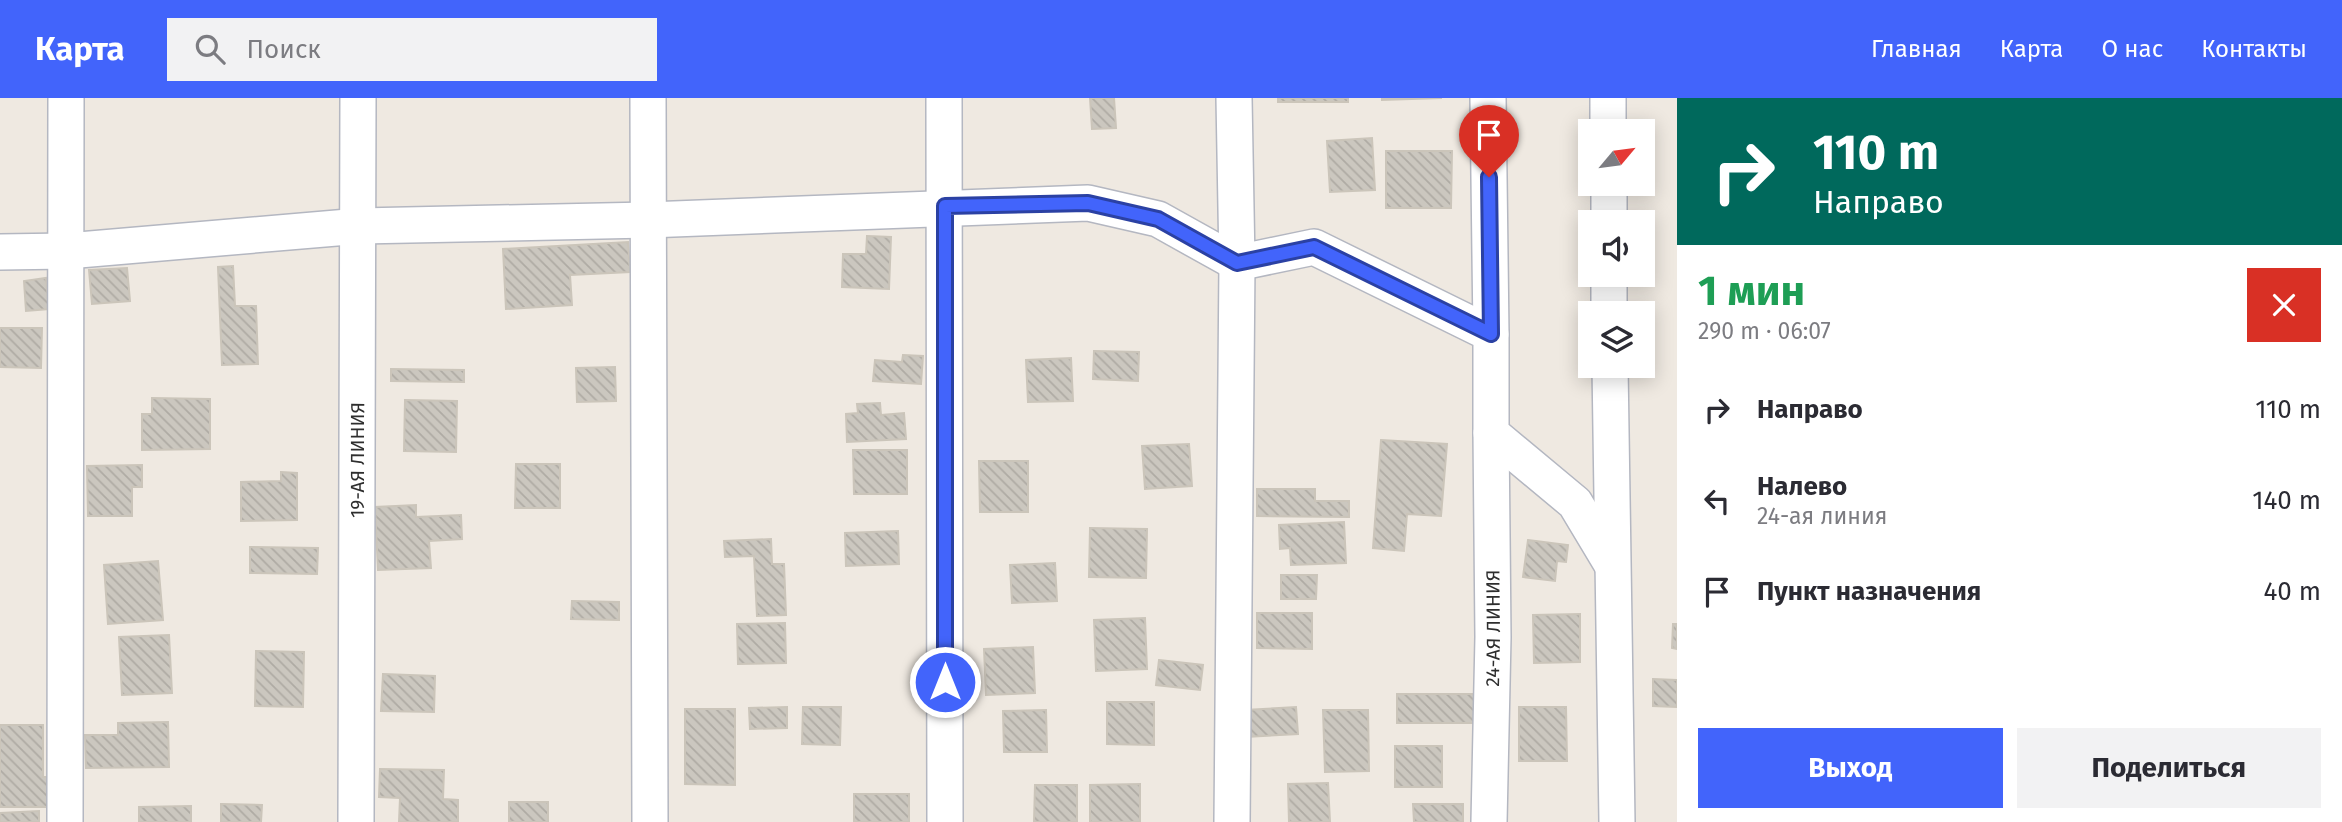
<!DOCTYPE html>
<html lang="ru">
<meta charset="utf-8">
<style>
:root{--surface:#fff;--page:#f2f2f3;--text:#2b2b33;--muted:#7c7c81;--accent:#4264fb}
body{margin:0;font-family:"Fira Sans",sans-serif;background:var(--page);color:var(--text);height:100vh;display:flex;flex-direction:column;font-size:26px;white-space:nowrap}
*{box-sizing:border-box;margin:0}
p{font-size:23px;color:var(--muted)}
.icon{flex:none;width:38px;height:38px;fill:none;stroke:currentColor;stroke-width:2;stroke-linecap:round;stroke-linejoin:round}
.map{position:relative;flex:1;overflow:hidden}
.drawer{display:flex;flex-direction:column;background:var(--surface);width:665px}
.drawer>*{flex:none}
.top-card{background:#00695c;color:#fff;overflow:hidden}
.needle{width:46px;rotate:61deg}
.fabs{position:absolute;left:1578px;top:21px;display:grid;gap:14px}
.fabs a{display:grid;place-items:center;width:77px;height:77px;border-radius:0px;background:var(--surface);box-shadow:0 4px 18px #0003;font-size:35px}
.pin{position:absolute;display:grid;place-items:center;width:60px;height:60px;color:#fff;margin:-72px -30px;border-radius:50% 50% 50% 0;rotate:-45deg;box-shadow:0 0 7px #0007}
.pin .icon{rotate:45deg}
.me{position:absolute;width:77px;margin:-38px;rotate:0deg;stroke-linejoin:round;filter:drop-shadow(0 0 5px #0008)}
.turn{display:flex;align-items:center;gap:24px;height:147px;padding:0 21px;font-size:32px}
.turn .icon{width:91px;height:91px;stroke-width:2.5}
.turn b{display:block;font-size:49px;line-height:60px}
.round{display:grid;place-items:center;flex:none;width:74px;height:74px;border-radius:0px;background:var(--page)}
.overview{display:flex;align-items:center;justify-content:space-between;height:119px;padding:0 21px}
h1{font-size:42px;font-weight:700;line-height:52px;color:#1e9e55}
.primary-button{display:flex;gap:14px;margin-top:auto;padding:14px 21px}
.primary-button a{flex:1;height:80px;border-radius:0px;background:var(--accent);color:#fff;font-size:28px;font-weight:700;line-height:80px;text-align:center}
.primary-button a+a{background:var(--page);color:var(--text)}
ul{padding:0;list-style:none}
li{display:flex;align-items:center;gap:21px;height:91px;padding:0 21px}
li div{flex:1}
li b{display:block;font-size:26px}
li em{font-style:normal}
header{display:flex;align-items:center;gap:42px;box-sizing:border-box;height:98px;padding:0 35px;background:var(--accent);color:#fff}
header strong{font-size:33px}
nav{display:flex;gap:38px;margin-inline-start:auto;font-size:24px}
.search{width:490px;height:63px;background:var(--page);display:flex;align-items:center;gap:18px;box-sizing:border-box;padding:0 24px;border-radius:0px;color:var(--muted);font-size:26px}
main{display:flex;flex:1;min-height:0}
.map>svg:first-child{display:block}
</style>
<header>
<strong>Карта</strong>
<div class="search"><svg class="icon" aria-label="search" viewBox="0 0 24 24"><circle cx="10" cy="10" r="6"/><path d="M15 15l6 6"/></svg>Поиск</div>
<nav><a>Главная</a><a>Карта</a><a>О нас</a><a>Контакты</a></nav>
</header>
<main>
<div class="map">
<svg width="1677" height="724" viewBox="0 0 1677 724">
<defs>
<pattern id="building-back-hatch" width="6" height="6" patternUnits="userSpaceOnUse" patternTransform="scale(1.75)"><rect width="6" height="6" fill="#cbc7bf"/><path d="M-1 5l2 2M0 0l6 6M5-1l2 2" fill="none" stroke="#afaba4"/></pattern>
</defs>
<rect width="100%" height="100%" fill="#efe9e1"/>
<g fill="url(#building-back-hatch)" stroke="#cbc5ba" stroke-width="2">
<polygon points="1090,0 1114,0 1116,30 1092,31"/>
<rect x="1278" y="0" width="70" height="4"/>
<polygon points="1382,0 1442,0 1382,2"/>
<polygon points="1372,40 1375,92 1330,94 1327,43"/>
<polygon points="1386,53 1452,53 1451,110 1386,110"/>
<polygon points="867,138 891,139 889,191 842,189 843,156 866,156"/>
<polygon points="628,144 630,174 570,177 572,207 506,211 503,151"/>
<polygon points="233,168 235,208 256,208 258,266 222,267 218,169"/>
<polygon points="127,170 130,203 92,206 89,172"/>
<polygon points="46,180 49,211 26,213 24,183"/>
<polygon points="0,230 42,230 41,270 0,269"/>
<polygon points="1094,253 1139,254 1138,283 1093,281"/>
<polygon points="903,257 923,258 921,286 873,283 875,262 902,264"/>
<polygon points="1071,260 1073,303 1028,304 1026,262"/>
<polygon points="615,269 616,303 577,304 576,270"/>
<polygon points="391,271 464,272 464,284 391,283"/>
<polygon points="152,300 210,301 210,351 142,352 142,316 152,316"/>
<polygon points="405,302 457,303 456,354 404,353"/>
<polygon points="880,305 881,317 904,315 906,341 847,344 846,316 858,315 857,306"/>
<polygon points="1381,342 1447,346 1441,418 1407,416 1404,453 1373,450"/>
<polygon points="1189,346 1192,388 1145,391 1142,348"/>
<polygon points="853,352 907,352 907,396 854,396"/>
<polygon points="979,363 1028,363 1028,414 980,414"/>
<polygon points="516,366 560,366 560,410 515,410"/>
<polygon points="142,367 142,389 132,389 132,418 88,418 87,368"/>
<polygon points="281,374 297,375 297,422 241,423 241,384 281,383"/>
<polygon points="1257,391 1315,391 1315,403 1349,403 1349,419 1257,418"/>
<polygon points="416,407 416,419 461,417 462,441 429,443 431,470 378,472 375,409"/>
<polygon points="1344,424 1346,465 1291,467 1290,450 1280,451 1279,427"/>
<polygon points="1090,430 1147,431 1146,480 1089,479"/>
<polygon points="898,433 899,466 846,468 845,435"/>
<polygon points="771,441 772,466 784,466 786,517 757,518 754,458 725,459 724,443"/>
<polygon points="1528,442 1568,447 1566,464 1557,463 1555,483 1523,479"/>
<polygon points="250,449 318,450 317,476 250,475"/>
<polygon points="158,463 163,522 108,526 104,467"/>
<polygon points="1055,465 1057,503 1012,505 1010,467"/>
<polygon points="1281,477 1317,477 1316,501 1281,501"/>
<polygon points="572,503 619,504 619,522 571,521"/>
<polygon points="1257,515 1312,515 1312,551 1257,550"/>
<polygon points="1580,516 1580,564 1534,565 1533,517"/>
<polygon points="1145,520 1147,571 1096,573 1094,522"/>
<polygon points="785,525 786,565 738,566 737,526"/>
<polygon points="1673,526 1677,526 1677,551 1672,550"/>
<polygon points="169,537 172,595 122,597 119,539"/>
<polygon points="1033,549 1035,595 986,597 984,551"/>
<polygon points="256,553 304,554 303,609 255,608"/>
<polygon points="1159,562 1203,567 1200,592 1156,587"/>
<polygon points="383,576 435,578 434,614 381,613"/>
<polygon points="1653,581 1677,582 1677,609 1653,608"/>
<rect x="1397" y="596" width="80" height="29"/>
<polygon points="1107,604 1154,604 1154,647 1107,646"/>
<polygon points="787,609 787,630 750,631 749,610"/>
<polygon points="803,609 841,609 840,647 802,646"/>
<polygon points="1296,609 1298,636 1246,639 1245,612"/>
<polygon points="1519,609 1566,609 1567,663 1519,663"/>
<polygon points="685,611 735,611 735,687 685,686"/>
<polygon points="1046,612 1047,654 1004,654 1003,613"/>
<polygon points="1323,612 1368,612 1369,673 1325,674"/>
<polygon points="168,624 169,669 86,670 85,637 118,637 118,625"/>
<polygon points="0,627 43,627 43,679 52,679 52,709 0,709"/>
<rect x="1395" y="648" width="47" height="41"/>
<polygon points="380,671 444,672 443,701 458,702 458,724 399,724 400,700 379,699"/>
<polygon points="1328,685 1330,724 1289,724 1288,686"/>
<polygon points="1140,686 1140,724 1090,724 1090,687"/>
<polygon points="1035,687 1077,687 1077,724 1034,724"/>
<rect x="854" y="696" width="55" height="28"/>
<rect x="509" y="704" width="39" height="20"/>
<polygon points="221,706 262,707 261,724 221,724"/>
<polygon points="1413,706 1463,706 1463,724 1414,724"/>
<polygon points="191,708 191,724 139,724 139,709"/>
<polygon points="39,713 39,724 0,724 0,715"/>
</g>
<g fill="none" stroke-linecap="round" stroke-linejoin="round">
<g stroke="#b4b7c1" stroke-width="38">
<g id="minor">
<polyline points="648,0 650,724"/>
<polyline points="944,0 945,724"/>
<polyline points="1488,0 1491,236"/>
<polyline points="1608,0 1608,33"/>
<polyline points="1609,86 1609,124"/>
<polyline points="0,154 67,153 360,128 648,122 1088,105 1158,121 1237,165 1314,149 1491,236 1491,335 1575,405 1611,465"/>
<polyline points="1609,177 1609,215"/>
<polyline points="1610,268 1617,724"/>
<polyline points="65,724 66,0"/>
<path id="s1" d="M356 724 358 0"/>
<polyline points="1232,724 1237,165 1234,0"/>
<path id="s2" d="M1489 724 1493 539 1491 335"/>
</g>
</g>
<use href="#minor" stroke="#fff" stroke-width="35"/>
</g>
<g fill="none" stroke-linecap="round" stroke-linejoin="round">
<g stroke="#2b41a3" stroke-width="18">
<polyline id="route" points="945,584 945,108 1088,105 1158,121 1237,165 1314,149 1491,236 1489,79"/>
</g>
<use href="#route" stroke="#4264fb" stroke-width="12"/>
</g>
<g text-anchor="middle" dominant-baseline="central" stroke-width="5" stroke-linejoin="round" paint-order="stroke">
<g font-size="19" fill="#2e2e2e" stroke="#fff">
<text stroke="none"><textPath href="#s1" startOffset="362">19-АЯ ЛИНИЯ</textPath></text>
<text stroke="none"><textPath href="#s2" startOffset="194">24-АЯ ЛИНИЯ</textPath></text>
</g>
</g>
</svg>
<div class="fabs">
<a><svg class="needle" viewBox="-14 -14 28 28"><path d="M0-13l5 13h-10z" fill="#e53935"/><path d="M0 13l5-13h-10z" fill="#7c7c81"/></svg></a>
<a><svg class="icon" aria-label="sound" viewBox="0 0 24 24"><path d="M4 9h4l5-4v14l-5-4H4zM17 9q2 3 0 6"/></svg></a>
<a><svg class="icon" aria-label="layers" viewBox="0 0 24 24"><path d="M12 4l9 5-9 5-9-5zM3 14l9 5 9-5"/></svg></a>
</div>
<div class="pin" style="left:1489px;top:79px;background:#d93025"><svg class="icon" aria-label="arrive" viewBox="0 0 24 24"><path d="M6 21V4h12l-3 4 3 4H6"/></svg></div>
<svg class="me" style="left:945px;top:584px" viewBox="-20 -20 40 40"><circle r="17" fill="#4264fb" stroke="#fff" stroke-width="3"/><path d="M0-11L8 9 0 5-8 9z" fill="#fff"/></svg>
</div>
<section class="drawer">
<div class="top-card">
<div class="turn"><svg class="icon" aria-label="right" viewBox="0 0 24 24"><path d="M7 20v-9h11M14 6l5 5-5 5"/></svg><div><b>110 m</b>Направо</div></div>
</div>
<div class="overview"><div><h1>1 мин</h1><p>290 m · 06:07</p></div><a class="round" style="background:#d93025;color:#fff"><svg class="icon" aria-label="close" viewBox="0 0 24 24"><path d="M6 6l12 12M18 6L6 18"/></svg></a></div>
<ul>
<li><svg class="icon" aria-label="right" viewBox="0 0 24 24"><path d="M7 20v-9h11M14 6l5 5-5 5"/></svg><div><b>Направо</b></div><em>110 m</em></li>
<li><svg class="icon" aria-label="left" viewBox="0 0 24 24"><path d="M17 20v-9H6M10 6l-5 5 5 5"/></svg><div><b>Налево</b><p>24-ая линия</p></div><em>140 m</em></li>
<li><svg class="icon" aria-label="arrive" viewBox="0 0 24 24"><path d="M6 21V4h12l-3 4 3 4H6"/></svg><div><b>Пункт назначения</b></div><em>40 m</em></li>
</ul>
<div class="primary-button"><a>Выход</a><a>Поделиться</a></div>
</section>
</main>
